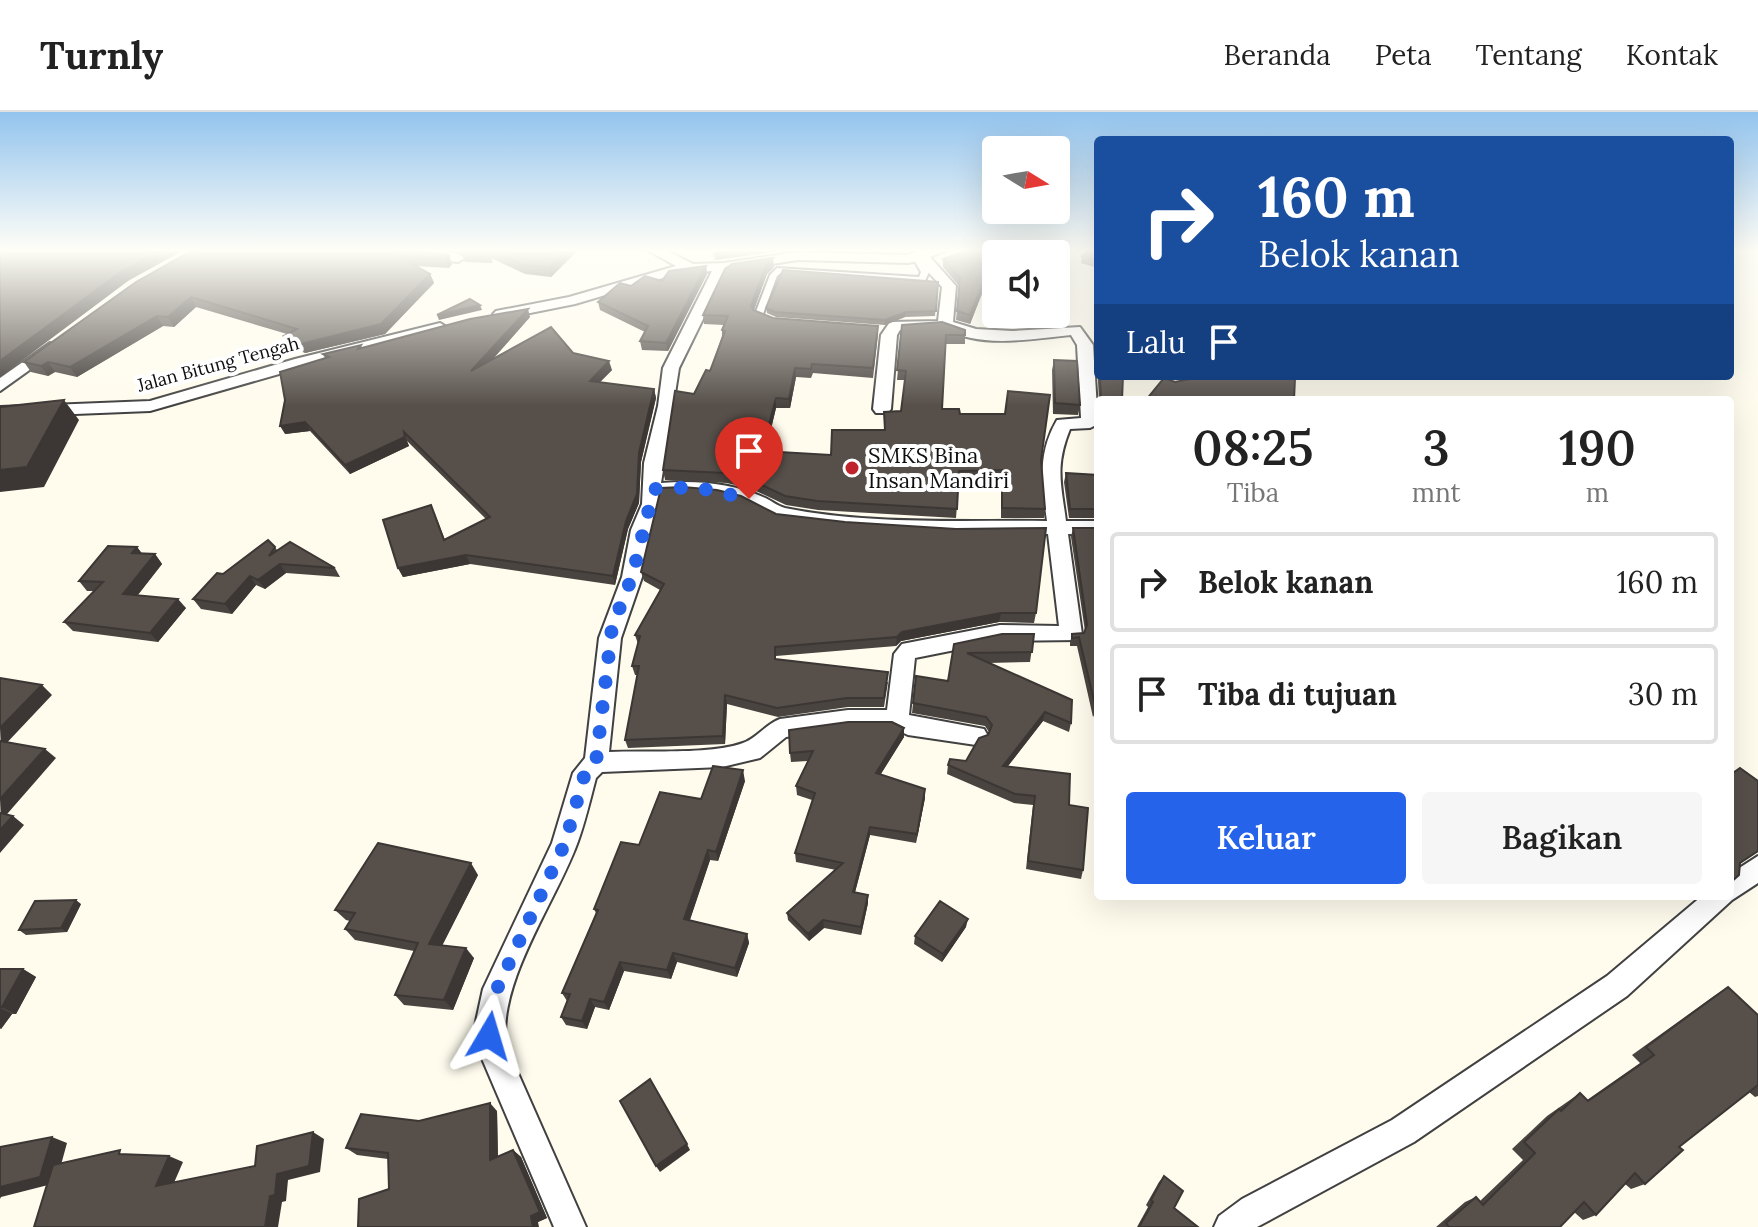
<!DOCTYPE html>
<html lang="id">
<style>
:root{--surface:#fff;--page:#f6f6f6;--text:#222;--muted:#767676;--line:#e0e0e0;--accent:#2563eb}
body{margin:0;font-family:Lora,serif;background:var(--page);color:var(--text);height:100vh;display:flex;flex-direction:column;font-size:30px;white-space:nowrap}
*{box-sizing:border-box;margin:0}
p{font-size:26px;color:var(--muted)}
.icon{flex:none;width:44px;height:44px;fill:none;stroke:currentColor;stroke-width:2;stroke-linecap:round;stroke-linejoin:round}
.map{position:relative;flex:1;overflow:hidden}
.sheet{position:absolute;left:1094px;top:284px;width:640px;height:504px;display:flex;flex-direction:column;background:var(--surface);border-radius:8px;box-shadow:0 8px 32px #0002}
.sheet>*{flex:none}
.hud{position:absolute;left:1094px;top:24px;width:640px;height:244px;border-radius:8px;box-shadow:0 8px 32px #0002;background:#1a4fa0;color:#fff;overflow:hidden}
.needle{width:52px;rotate:101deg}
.controls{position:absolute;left:982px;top:24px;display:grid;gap:16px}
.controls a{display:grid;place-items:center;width:88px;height:88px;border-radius:8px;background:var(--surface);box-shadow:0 8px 32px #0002;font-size:40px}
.pin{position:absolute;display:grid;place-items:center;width:68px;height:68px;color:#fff;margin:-82px -34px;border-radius:50% 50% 50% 0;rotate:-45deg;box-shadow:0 0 8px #0007}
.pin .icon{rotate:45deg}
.me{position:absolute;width:88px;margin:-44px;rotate:7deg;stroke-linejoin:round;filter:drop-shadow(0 0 6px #0008)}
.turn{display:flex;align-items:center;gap:28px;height:168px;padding:0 32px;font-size:36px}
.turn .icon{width:104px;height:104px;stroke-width:2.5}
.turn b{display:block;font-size:56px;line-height:68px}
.then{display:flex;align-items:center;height:76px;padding:0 32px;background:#0003;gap:16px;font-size:30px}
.eta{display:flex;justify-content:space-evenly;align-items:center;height:136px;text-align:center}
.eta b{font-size:48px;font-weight:600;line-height:56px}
.action{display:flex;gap:16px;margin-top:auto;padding:16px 32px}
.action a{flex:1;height:92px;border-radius:8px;background:var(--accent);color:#fff;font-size:32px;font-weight:600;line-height:92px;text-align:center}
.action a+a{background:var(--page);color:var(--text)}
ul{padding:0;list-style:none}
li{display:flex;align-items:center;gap:24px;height:100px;margin:0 16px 12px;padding:0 16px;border:4px solid var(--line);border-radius:8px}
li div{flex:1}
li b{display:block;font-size:30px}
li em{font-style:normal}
header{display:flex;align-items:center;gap:48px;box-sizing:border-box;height:112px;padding:0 40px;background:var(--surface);border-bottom:2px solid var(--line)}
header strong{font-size:38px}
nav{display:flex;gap:44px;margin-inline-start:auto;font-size:28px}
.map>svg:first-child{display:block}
</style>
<header>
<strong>Turnly</strong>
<nav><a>Beranda</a><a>Peta</a><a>Tentang</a><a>Kontak</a></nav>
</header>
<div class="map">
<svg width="1758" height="1115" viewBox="0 0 1758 1115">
<rect width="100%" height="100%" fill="#fffcee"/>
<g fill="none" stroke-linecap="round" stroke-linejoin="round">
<g stroke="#414141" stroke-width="4">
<polygon id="lane" points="914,144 920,144 929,160 925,169 782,160 777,164 763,202 764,205 772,210 765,212 756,206 755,202 770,163 777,156 919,165 921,160 913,146"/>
</g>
<g stroke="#414141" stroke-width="4">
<g id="street">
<path d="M382 138C403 138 449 134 465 146L458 150 389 142Z"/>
<path d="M647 138H666L693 152 724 151 798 140 907 143 923 138H947L930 145 956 174 953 210 976 217 1012 219 1080 215 1093 233 1098 312 1090 316 1070 317C1055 354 1061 371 1066 409H1098V423L1068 422 1082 522 1079 528 1000 529 915 546 909 603 984 617 988 624 984 631 976 633 908 623 893 616H848L786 625 760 646 722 655 602 660 596 666C590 688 585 711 577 732 555 791 497 871 506 934L586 1115H554L477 935 475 914 483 877 552 731 573 661 585 646 599 526 622 465 631 418 642 392 644 351 658 294 663 256 712 159 673 163 575 192 501 207 493 202 496 199 569 185 676 154ZM798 148 908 151 918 149 942 175 938 209 890 210 881 223 873 297 876 301H888L891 297 897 223 900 218 932 217 939 213C976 238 1029 227 1071 223L1077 233 1081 306 1057 308C1037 342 1042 372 1047 409 960 408 870 413 785 396 777 394 771 388 763 385 732 371 695 368 661 371L679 256 724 164 732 158ZM685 381C707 383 731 385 751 394 761 399 768 406 778 408 868 423 958 421 1048 422L1059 514 1000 513 902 532 894 542 887 598H848L780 607C766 612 757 626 743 631 710 643 645 638 609 640L621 526 642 465 661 383Z"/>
<polygon points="440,211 448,216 446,219 307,254 150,299 0,305 0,295 150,289 295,247"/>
<polygon points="50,231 58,236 56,239 0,279 0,266"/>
<polygon points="1758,744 1758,771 1732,788 1627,884 1414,1030 1257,1115 1214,1115 1219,1104 1242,1087 1392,1008 1607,864 1702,784 1730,784 1730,762"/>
</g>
</g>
<use href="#lane" fill="#fff" fill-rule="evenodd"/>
<use href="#street" fill="#fff" fill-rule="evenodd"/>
</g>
<g fill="#4a4440">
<polygon points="193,138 449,143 452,152 449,156 416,154 430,162 434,171 385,222 305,241 289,234 284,224 287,222 196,195 174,215 163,214 77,265 55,260 48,264 31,260 24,250"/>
<polygon points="453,138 578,138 551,165 525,162 491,146 493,151 465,150 462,142"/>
<polygon points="969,138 999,138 998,142 996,142 996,146 970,212 956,208 959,174 943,155 943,147"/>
<polygon points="1098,138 1098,156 1081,151 1082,144"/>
<polygon points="706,154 707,162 668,239 642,238 640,229 645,220 600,198 598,190 631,174 662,169"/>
<polygon points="774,155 767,162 754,198 773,206 878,223 873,266 813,261 811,266 796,265 790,296 776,296 766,339 831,343 885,318 884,300 901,299 905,268 897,268 902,213 965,223 965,232 945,232 942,297 960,302 1041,348 1045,397 1044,406 1001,406 1001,368 959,368 956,406 818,398 786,393 752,377 727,371 665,368 663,358 694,282 710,259 722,224 722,218 724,213 704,212 703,203"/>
<polygon points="938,170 935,204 905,205 885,213 776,205 767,201 766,196"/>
<polygon points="998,202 1056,202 1060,204 1059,213 1002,215 997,210"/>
<polygon points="530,205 493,247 573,241 612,258 600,270 654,277 656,286 641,350 639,391 628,417 615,473 470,452 403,465 398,456 435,402 445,428 486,407 407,329 409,334 350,362 310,319 285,322 325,246 323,242 361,233 362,236"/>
<polygon points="1097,226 1098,264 1123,264 1122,288 1099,288 1096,233"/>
<polygon points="1054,248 1080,293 1078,303 1053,302 1052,258"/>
<polygon points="1066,361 1098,363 1098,406 1069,406 1064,370"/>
<polygon points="776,402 1036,501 1034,511 999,510 901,529 896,534 776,544 776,547 888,570 884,595 848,595 778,605 727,592 725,632 628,636 625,628 637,563 635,563 632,554 638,532 635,523 660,478 644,469 641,460"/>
<polygon points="1073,416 1098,416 1098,597 1093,605 1077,534 1070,534 1070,531 1072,522 1084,521 1085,519 1071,425"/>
<polygon points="137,435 142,442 155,442 162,452 138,483 186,496 158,530 73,519 64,510 95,479 87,479 79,469"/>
<polygon points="275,435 277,438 335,456 340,465 286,461 265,477 256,473 232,502 201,497 193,487 223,462"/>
<polygon points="1034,522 1030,550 988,551 1071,611 1069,620 1043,609 1008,654 1069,693 1083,758 1081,767 1026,757 1033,693 1014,691 947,662 948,653 966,649 988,623 989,620 985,614 912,601 913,591 948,569 954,532"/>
<polygon points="904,616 904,625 880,663 925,686 916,731 870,723 855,780 868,791 861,823 824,816 809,829 788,808 787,801 836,758 796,750 795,741 812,688 797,683 796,674 808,649 791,650 790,641"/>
<polygon points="745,669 718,749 710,748 690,808 747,822 749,831 737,865 677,850 671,867 624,859 609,898 595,895 587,917 566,913 561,905 567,889 562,881 596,801 594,797 639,733 701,687"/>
<polygon points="478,763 442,833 474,846 453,898 404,893 395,883 414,839 355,828 345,817 350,809 346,808 335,798"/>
<polygon points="81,792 67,820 26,823 19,818"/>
<polygon points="966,815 942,850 914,832 915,824"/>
<polygon points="0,857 23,857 36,865 16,902 12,902 1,917 0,916"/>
<polygon points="1728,875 1758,903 1758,984 1755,985 1749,980 1679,1035 1645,1072 1631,1077 1625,1072 1596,1103 1583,1108 1574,1100 1560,1115 1436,1115 1465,1090 1476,1085 1480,1089 1523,1048 1512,1037 1547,1004 1580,981 1587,988 1640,951 1632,943 1714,884"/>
<polygon points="497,999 498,1045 513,1038 521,1045 547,1106 538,1110 388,1047 357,1043 346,1036 419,1009"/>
<polygon points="1164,1064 1174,1096 1198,1115 1137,1115 1148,1095 1146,1093 1159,1070"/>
</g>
<g fill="#3c3734">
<polygon points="162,138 184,138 128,169 0,265 0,249 122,159"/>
<polygon points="566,138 578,138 551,165 549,155"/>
<polygon points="745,138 789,138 715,148 714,142"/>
<polygon points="997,138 999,138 998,142 996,142 996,146 970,212 970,203"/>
<polygon points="449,143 452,152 449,156 445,147"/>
<polygon points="773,146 774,155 767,162 752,203 751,194 766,153"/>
<polygon points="706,154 707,162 668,239 666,231"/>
<polygon points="430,162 434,171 385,222 305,241 301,232"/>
<polygon points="191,185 196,195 174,215 168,205"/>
<polygon points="480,193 482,198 439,208 437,203"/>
<polygon points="528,197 530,205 474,268 471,259"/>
<polygon points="906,200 905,205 885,213 885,208"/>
<polygon points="157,204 163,214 77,265 70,255"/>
<polygon points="609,249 612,258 592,278 590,269"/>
<polygon points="48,250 55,260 48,264 41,254"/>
<polygon points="795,256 796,265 790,296 789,287"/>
<polygon points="654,277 656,286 641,350 639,391 628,417 615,473 613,464"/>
<polygon points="776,286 776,296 763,348 762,339"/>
<polygon points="64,288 79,308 44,375 0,380 0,358"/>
<polygon points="305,310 310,319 285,322 280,314"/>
<polygon points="405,325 409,334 350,362 345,353"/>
<polygon points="137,435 144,444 132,441"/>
<polygon points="155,442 162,452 131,491 123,482"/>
<polygon points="466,443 470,452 403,465 398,456"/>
<polygon points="280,452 286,461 265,477 258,468"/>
<polygon points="250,464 256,473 232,502 225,492"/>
<polygon points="178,487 186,496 158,530 150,521"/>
<polygon points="1001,501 999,510 901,529 896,534 897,525 902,520"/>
<polygon points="42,573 52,583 1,637 0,616"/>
<polygon points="725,583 727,592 725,632 723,624"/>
<polygon points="1045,600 1043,609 1001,663 1003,654"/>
<polygon points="904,616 904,625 876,670 876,661"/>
<polygon points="45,637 56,646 1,709 0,687"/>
<polygon points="743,658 745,669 718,749 716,740"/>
<polygon points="925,677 925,686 916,731 917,722"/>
<polygon points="13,704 24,713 0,741 0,718"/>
<polygon points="870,715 870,723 853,788 853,780"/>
<polygon points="708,738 710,748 687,816 684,807"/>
<polygon points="471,751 478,763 438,842 429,832"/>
<polygon points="868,783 868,791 861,823 861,815"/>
<polygon points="76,788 81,792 67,820 61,816"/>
<polygon points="968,807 966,815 942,850 943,842"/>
<polygon points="823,808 824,816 809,829 808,822"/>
<polygon points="747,822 749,831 737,865 735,856"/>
<polygon points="466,836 474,846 453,898 444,888"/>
<polygon points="673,841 677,850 671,867 667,858"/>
<polygon points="620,850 624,859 609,898 604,890"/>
<polygon points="23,857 36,865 16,902 2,895"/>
<polygon points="590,887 595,895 587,917 582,909"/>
<polygon points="0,896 12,902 1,917 0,916"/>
<polygon points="490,991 497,999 498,1054 490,1048"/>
<polygon points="313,1020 324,1027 320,1060 288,1068 286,1089 282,1090 278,1115 265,1115 270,1084 277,1062"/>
<polygon points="52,1025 67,1031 56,1071 1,1085 0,1087 0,1075"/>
<polygon points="687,1032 690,1038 660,1060 656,1054"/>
<polygon points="513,1038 521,1045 547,1106 538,1110 539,1115 533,1115"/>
<polygon points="169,1044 183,1050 170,1080 156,1074"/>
</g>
<g fill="#564f4a" stroke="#3c3734" stroke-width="2">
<polygon points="0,138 162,138 122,159 0,249"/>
<polygon points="193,138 408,138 449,143 445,147 398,144 430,162 381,212 301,232 284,224 297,217 191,185 168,205 157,204 70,255 48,250 41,254 24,250 136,170"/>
<polygon points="462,138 487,138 490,142 462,140"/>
<polygon points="492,138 566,138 549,155 522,153"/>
<polygon points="717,138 745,138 714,142"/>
<polygon points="969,138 997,138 970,203 957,199 960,166 943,147"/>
<polygon points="1089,138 1098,138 1098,149 1082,144"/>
<polygon points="773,146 766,153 751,194 753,198 773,206 878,214 873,256 812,252 811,257 795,256 789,287 776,286 762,339 831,343 832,318 885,318 884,300 901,299 906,259 897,258 902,213 942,210 965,218 965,223 946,223 942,297 959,297 960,302 1005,302 1008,279 1050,283 1041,348 1045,397 1002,396 1002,358 959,359 957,397 817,389 785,384 751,368 725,361 663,358 675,279 694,282 706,258 710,259 725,219 722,218 728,204 703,203 725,157 732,152"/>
<polygon points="706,154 666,231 640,229 648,214 598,190 620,171 631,174 645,164 662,169 669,159"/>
<polygon points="783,158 938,170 936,199 906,200 885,208 775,200 766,196"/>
<polygon points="470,187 480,193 437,203"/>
<polygon points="1056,196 1060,204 1003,206 1000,202 1056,202"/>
<polygon points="528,197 471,259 551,215 573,241 609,249 590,269 654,277 639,341 637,382 626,409 613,464 466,443 398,456 383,408 431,393 444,428 490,405 404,320 405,325 345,353 305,310 280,314 285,288 280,260 329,245 323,242 361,233 358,237 470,207"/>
<polygon points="1054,248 1077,249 1080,293 1055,291"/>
<polygon points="1100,264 1123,264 1122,288 1101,288"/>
<polygon points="1204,264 1284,264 1295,266 1294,288 1146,288 1164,266 1175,270"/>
<polygon points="64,288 27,355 0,358 0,295"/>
<polygon points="1066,361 1098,363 1098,397 1070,397"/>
<polygon points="683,375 717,378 741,384 776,402 845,410 956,417 1046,416 1036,501 1001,501 902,520 897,525 775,535 775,547 888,560 884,586 847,586 777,596 725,583 723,624 625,628 639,554 632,554 640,524 635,523 664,472 641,460 661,376"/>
<polygon points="1073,416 1098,416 1098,592 1096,597 1079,525 1072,526 1072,522 1084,521 1087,513"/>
<polygon points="268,428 275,435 269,444 290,430 335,456 280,452 258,468 250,464 225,492 193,487 217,461 223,462"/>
<polygon points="108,434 137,435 132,441 155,442 123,482 178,487 150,521 64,510 103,470 79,469"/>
<polygon points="1002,522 1034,522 1032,540 967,541 1072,588 1071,611 1045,600 1003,654 1070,662 1069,693 1088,696 1083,758 1028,749 1035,684 1015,682 948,653 950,647 966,649 979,626 988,623 992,613 986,605 913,591 916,564 948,569 954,532"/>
<polygon points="0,566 42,573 0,616"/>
<polygon points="848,610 892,610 904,616 876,661 925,677 917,722 870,715 853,780 868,783 861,815 823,808 808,822 787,801 843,751 795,741 815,681 796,674 813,639 790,641 789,618"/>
<polygon points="0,629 45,637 0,687"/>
<polygon points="713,654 743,658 716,740 708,738 684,807 747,822 735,856 673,841 667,858 620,850 604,890 590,887 582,909 561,905 570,882 562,881 598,798 594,797 621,730 639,733 660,680 701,687"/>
<polygon points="1740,656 1758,669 1758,739 1740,751 1739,763 1730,771 1730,663"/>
<polygon points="0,701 13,704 0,718"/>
<polygon points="378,731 471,751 429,832 466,836 444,888 395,883 418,831 345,817 355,801 335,798"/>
<polygon points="76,788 61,816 19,818 35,789"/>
<polygon points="940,789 968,807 943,842 915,824"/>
<polygon points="0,857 23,857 2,895 0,895"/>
<polygon points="1728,875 1758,903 1758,973 1679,1035 1683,1038 1645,1072 1635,1061 1596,1103 1584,1090 1560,1115 1449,1115 1446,1111 1476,1085 1483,1093 1535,1041 1524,1030 1559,997 1561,999 1580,981 1588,989 1654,943 1646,935"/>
<polygon points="650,967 687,1032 656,1054 620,989"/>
<polygon points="490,991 490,1048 513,1038 540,1100 531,1104 533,1115 358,1115 359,1087 389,1077 388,1041 346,1036 361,1002 419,1009"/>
<polygon points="313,1020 309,1054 277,1062 275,1083 270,1084 265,1115 34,1115 53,1053 120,1038 119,1042 169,1044 156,1074 255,1054 257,1034"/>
<polygon points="52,1025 40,1065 0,1075 0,1035"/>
<polygon points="1164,1064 1183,1079 1174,1096 1198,1115 1139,1115 1153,1090 1151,1088"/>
</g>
<linearGradient id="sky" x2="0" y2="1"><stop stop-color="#93c4ee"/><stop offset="0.47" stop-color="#fffef7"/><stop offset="1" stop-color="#fffef7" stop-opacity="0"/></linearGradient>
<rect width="1758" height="294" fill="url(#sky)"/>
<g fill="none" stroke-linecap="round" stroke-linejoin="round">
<polyline stroke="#2563eb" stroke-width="14" stroke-dasharray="0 25.2" points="489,924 490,902 497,877 565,731 585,661 596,650 612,515 632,465 654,377 695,375 749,387"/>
</g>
<circle fill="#bf242c" stroke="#fff" stroke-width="3" cx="852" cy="356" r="8"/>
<g text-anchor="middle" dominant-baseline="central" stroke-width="8" stroke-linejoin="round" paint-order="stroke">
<g font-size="18" fill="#0e0e0e" stroke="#fff">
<text transform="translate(218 252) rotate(-15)">Jalan Bitung Tengah</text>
</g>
<g font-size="22" fill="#0e0e0e" stroke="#fff" text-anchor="start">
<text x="868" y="343">SMKS Bina<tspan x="868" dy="25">Insan Mandiri</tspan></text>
</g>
</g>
</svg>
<div class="controls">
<a><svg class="needle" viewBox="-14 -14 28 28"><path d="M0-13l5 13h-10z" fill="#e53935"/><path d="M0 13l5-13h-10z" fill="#767676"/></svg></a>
<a><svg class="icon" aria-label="sound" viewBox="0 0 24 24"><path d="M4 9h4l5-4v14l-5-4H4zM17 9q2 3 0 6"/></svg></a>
</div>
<div class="pin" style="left:749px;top:387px;background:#d93025"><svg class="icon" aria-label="arrive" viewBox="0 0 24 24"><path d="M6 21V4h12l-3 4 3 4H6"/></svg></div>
<svg class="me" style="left:489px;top:924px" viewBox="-20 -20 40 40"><path d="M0-17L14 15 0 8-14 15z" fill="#2563eb" stroke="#fff" stroke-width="4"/></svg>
<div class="hud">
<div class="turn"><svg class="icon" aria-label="right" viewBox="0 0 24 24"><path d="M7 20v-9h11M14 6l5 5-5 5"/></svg><div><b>160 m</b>Belok kanan</div></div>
<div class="then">Lalu<svg class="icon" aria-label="arrive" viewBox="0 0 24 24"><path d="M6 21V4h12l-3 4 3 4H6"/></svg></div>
</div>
<section class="sheet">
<div class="eta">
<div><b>08:25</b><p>Tiba</p></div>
<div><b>3</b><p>mnt</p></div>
<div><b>190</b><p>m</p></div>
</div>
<ul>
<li><svg class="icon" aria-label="right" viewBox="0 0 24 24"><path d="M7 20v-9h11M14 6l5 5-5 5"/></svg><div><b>Belok kanan</b></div><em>160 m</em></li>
<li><svg class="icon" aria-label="arrive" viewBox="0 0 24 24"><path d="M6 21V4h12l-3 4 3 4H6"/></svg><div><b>Tiba di tujuan</b></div><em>30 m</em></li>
</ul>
<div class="action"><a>Keluar</a><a>Bagikan</a></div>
</section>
</div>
